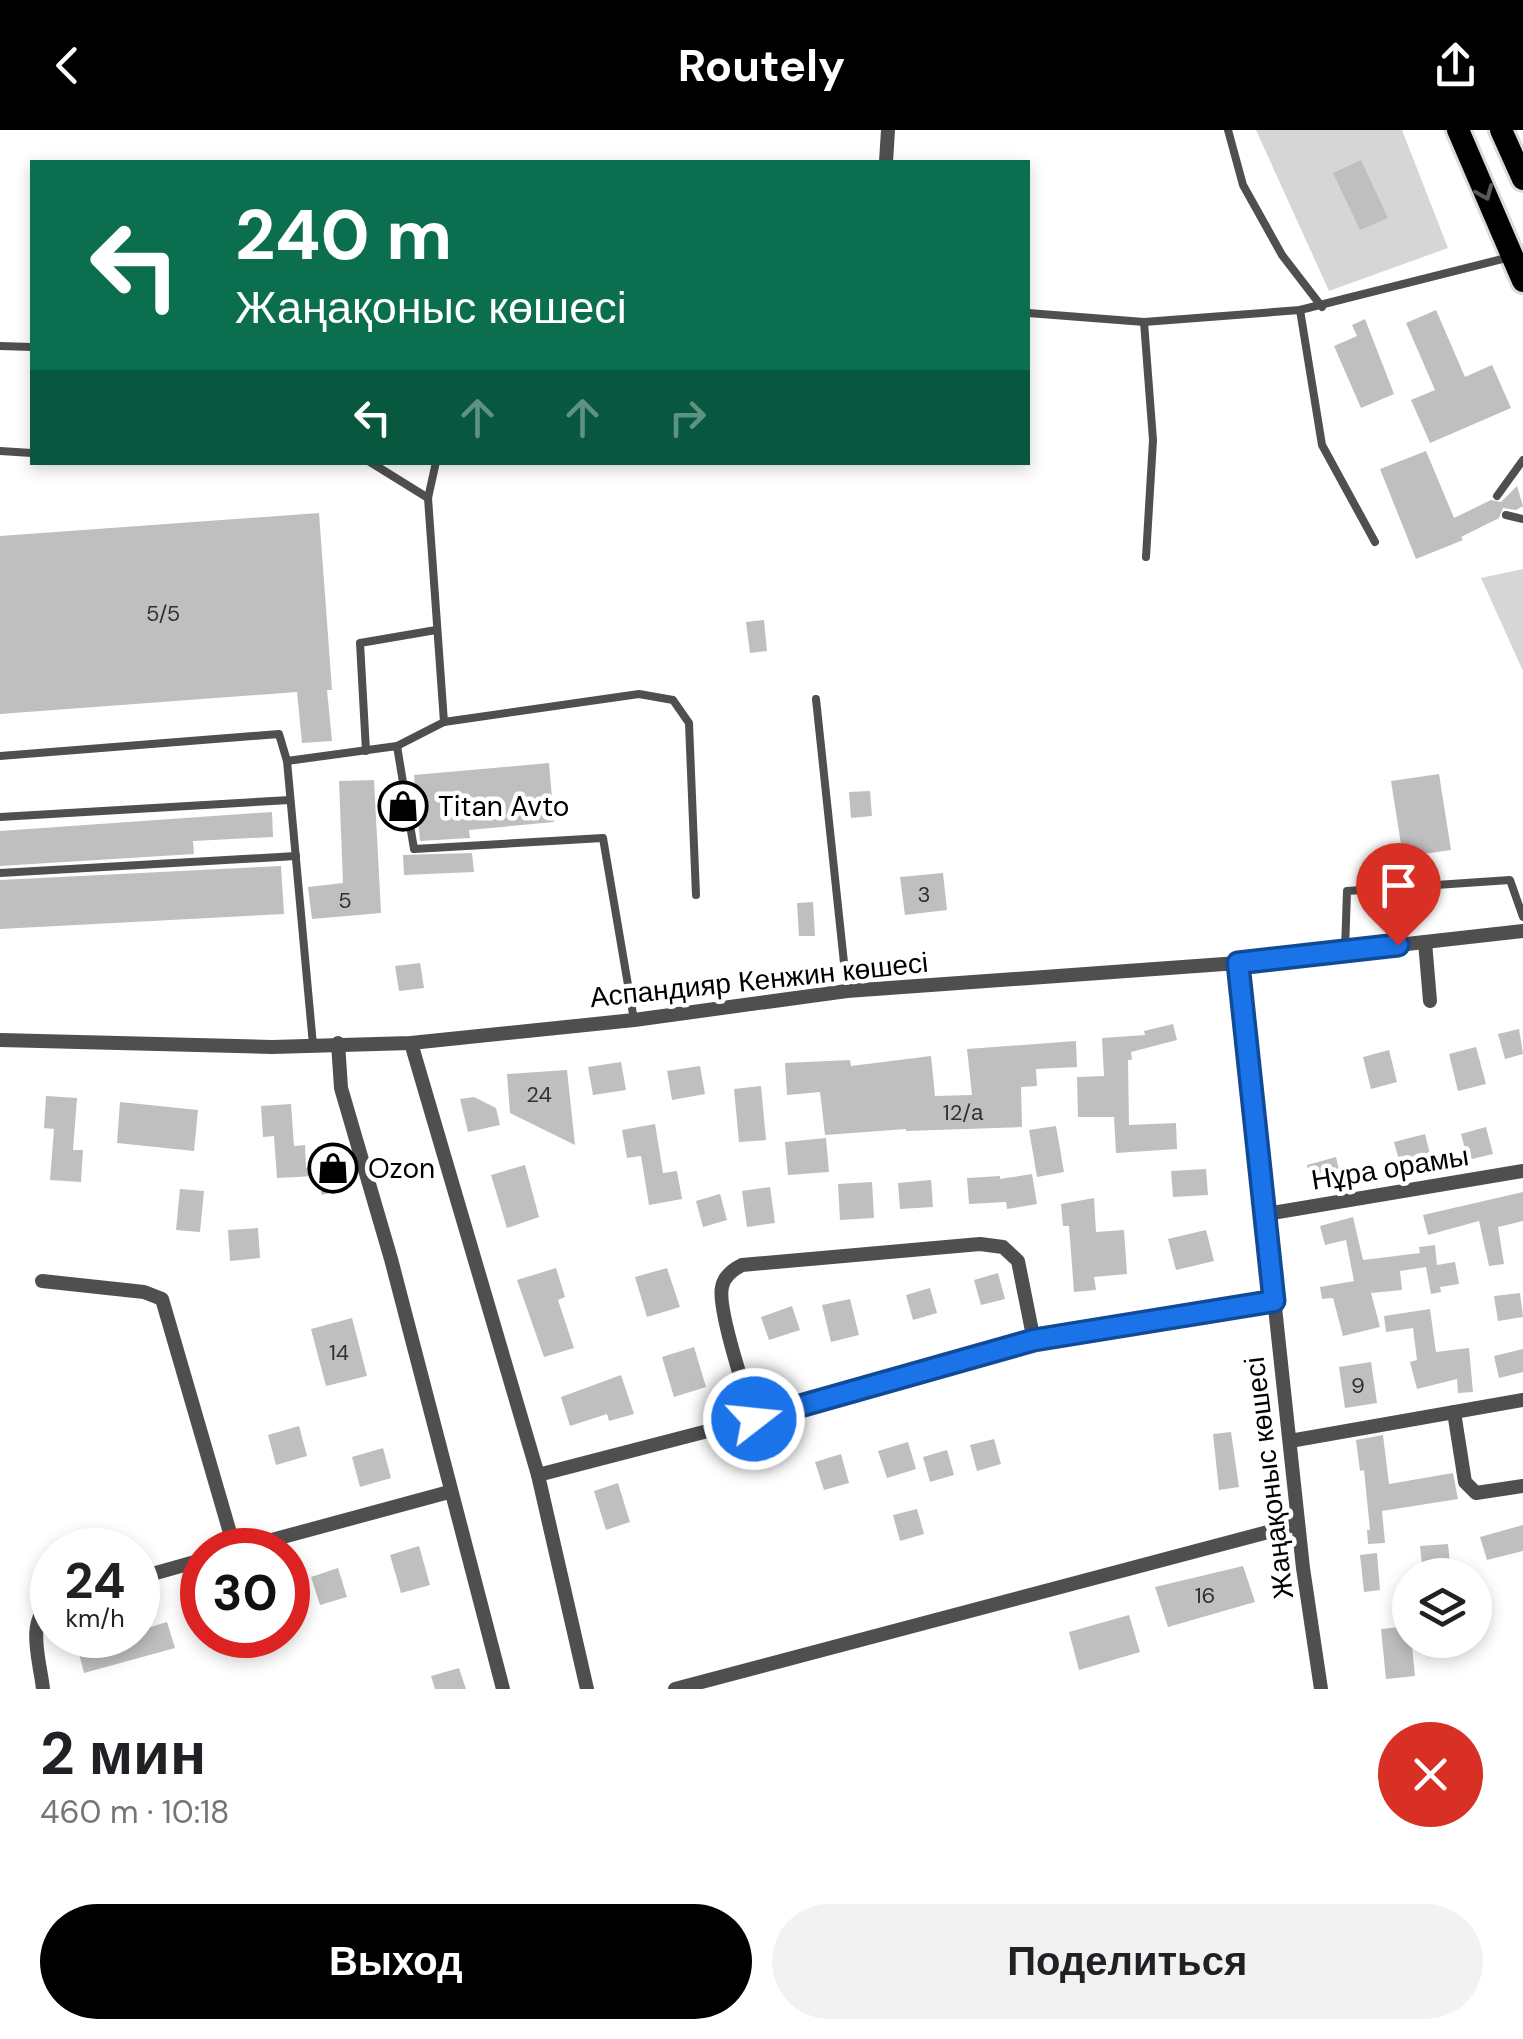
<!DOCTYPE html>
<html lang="ru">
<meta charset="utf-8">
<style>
:root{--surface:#fff;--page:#f2f2f2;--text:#202124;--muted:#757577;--accent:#000}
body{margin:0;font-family:"DM Sans",sans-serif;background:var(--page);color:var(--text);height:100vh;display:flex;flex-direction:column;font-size:38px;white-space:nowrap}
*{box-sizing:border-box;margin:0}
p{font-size:32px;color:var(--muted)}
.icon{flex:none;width:55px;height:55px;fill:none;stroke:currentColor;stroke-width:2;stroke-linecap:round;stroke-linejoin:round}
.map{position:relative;height:1559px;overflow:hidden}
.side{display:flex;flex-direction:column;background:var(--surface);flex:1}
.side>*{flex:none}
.banner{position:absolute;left:30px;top:30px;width:1000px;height:305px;border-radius:0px;box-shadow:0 5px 15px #0003;background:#0b6e4f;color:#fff;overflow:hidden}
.buttons{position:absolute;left:1392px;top:1428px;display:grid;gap:20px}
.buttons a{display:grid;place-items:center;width:100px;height:100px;border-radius:50%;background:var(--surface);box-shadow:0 5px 15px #0003;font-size:50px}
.speed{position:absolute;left:30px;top:1398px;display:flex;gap:20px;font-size:50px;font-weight:700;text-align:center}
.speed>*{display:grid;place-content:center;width:130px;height:130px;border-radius:50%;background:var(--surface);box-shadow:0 5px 15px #0003;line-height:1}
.speed small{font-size:25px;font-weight:400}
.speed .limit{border:15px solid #d22;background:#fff;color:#111}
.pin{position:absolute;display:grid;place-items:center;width:85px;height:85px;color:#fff;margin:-102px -42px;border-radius:50% 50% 50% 0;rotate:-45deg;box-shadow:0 0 10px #0007}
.pin .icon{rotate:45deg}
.me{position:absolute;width:110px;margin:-55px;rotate:74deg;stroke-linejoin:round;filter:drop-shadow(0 0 8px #0008)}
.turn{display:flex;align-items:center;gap:35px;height:210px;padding:0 40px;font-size:45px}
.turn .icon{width:130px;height:130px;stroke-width:2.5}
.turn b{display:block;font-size:70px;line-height:85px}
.lanes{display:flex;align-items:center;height:95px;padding:0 40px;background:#0003;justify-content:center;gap:50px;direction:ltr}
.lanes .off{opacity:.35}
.round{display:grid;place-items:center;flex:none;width:105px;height:105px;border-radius:52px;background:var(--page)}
.overview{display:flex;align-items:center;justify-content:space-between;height:170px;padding:0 40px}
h1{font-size:60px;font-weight:700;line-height:75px}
.action{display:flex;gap:20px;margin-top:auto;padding:20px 40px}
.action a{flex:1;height:115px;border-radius:60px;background:var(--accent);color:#fff;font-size:40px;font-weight:700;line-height:115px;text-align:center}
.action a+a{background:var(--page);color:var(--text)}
header{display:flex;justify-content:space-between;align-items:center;height:130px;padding:0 40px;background:var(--accent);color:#fff;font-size:45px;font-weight:700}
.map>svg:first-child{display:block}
</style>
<header><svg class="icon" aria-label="back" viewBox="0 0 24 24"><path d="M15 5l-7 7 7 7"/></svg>Routely<svg class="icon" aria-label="share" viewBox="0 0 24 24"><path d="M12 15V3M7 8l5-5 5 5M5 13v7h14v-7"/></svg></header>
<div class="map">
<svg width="1523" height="1559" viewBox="0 0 1523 1559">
<rect width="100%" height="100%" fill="#fff"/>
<g fill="#d6d6d6">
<polygon points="1256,0 1402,0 1448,118 1329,161"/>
<polygon points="1523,439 1523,541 1481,448"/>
</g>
<g fill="#bfbfbf">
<polygon points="1361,30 1388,88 1360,100 1333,43"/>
<polygon points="1436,180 1465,247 1492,235 1511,278 1430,313 1411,270 1435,260 1406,193"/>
<polygon points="1365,189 1394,264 1361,278 1334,216 1357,206 1352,195"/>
<polygon points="1426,321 1454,388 1491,370 1501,372 1517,356 1523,376 1516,380 1503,378 1499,388 1461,407 1463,410 1416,429 1380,339"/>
<polygon points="319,383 332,560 327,560 332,611 302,613 297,562 0,584 0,406"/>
<polygon points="764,490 767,521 750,523 746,492"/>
<polygon points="549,633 554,692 469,700 470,708 420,711 414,645"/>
<polygon points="1439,644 1451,720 1403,727 1391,651"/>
<polygon points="374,650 381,783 312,789 308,757 343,753 339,651"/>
<polygon points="870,661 872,686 851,688 849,662"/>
<polygon points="272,682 273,707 193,711 194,724 0,736 0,701"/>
<polygon points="472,723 474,742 404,745 403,725"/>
<polygon points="281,736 284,784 0,799 0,750"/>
<polygon points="943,743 947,780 905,785 900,747"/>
<polygon points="813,772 815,806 799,806 797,773"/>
<polygon points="420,833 424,858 399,861 395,836"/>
<polygon points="1173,894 1177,910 1131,922 1132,930 1128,930 1129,995 1176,993 1177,1019 1116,1023 1114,987 1078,987 1077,947 1104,946 1102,908 1145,905 1144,901"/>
<polygon points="1519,899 1523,924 1505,929 1498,904"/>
<polygon points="1076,911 1077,937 1036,939 1037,956 1021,957 1022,997 906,1001 906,999 825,1005 820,962 787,965 785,933 850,930 851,936 931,926 935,966 972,965 967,919"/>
<polygon points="1476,917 1486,954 1458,961 1449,924"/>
<polygon points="1389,920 1397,952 1371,959 1363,927"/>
<polygon points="621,932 626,960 593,965 588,937"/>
<polygon points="700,936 705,964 672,970 667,941"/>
<polygon points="567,940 575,1015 510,983 507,944"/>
<polygon points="761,956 766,1010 739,1012 734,959"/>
<polygon points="46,966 77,968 73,1020 83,1020 81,1052 50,1050 54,999 44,998"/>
<polygon points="474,967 496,978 500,995 468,1002 460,969"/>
<polygon points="120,972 198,980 194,1021 117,1013"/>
<polygon points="291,974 294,1016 305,1015 306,1038 342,1026 352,1056 322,1065 316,1046 277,1048 274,1006 263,1007 261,976"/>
<polygon points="655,994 663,1043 677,1041 682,1069 649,1075 641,1026 627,1028 622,1000"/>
<polygon points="1056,996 1064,1042 1037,1047 1029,1000"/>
<polygon points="1486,997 1493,1024 1468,1030 1461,1004"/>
<polygon points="1425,1004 1434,1040 1404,1048 1394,1012"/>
<polygon points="826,1008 829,1042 788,1045 785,1012"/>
<polygon points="1336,1027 1340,1044 1311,1052 1307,1035"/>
<polygon points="525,1035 539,1087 507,1098 491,1045"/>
<polygon points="1206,1039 1208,1065 1173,1067 1171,1041"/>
<polygon points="1032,1044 1037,1074 1007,1079 1006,1072 969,1074 967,1048 1000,1046 1000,1049"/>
<polygon points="931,1050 933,1077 900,1079 898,1053"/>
<polygon points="872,1052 874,1088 840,1090 838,1054"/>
<polygon points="770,1057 775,1093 747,1097 742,1061"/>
<polygon points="180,1059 204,1061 200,1102 176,1100"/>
<polygon points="1523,1062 1523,1091 1498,1097 1504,1134 1489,1136 1479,1091 1428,1105 1423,1085"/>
<polygon points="720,1064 727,1090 703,1097 696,1071"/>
<polygon points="1094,1068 1096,1102 1124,1100 1127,1144 1094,1147 1096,1160 1074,1162 1069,1096 1063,1096 1061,1074"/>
<polygon points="1353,1087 1363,1130 1420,1123 1419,1117 1435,1115 1437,1135 1455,1132 1459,1154 1440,1157 1441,1162 1431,1164 1426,1137 1400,1141 1402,1160 1371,1163 1380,1197 1343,1206 1333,1168 1322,1169 1320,1157 1354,1151 1346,1110 1325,1115 1320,1096"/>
<polygon points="258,1098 260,1128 230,1131 228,1100"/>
<polygon points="1206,1100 1214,1131 1176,1140 1168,1109"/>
<polygon points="556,1138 565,1167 558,1170 574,1218 544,1227 517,1150"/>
<polygon points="667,1138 680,1177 647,1187 635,1147"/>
<polygon points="998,1143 1005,1169 981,1175 974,1150"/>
<polygon points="930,1158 937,1183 913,1190 906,1165"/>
<polygon points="1520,1163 1523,1187 1498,1191 1494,1166"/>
<polygon points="850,1169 859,1205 831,1212 822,1175"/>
<polygon points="792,1176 800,1200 769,1210 761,1187"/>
<polygon points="1430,1179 1436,1222 1469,1218 1473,1262 1458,1263 1457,1249 1417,1259 1410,1232 1417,1230 1413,1198 1386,1202 1384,1186"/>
<polygon points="352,1188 367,1246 326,1256 311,1199"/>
<polygon points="694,1217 706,1257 674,1267 662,1227"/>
<polygon points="1523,1219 1523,1242 1499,1248 1494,1226"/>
<polygon points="1371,1232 1377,1273 1345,1278 1339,1237"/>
<polygon points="621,1245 634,1284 609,1291 607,1284 570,1296 561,1267"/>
<polygon points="299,1296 307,1326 276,1335 268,1305"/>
<polygon points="1231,1302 1239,1357 1219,1360 1213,1304"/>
<polygon points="1383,1305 1389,1354 1453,1343 1458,1369 1382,1381 1385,1413 1368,1414 1367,1400 1370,1400 1364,1340 1360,1341 1356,1310"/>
<polygon points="994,1309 1001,1334 977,1341 970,1315"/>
<polygon points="908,1312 916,1339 887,1348 878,1321"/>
<polygon points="383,1318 391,1348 360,1357 352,1327"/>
<polygon points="947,1320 954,1345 930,1352 923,1327"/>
<polygon points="841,1324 849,1353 824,1360 815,1332"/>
<polygon points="618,1353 630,1392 606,1400 594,1361"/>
<polygon points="917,1379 924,1404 900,1411 893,1385"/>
<polygon points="1523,1395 1523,1421 1487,1430 1480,1407"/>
<polygon points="1448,1414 1451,1443 1423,1445 1420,1416"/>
<polygon points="419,1416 430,1455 401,1463 390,1425"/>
<polygon points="1377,1423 1380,1460 1364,1462 1360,1425"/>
<polygon points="1243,1436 1255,1472 1168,1497 1155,1457"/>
<polygon points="338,1438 347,1467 320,1475 311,1447"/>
<polygon points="1129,1485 1140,1522 1079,1540 1069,1502"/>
<polygon points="167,1492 175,1518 84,1543 76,1512 105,1505 141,1505 140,1500"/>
<polygon points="1410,1496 1415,1546 1386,1549 1381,1499"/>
<polygon points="459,1538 466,1559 435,1559 431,1546"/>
</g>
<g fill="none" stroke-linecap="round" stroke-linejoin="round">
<g stroke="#dbdbdb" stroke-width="28">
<g id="primary">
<polyline points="1458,0 1523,151"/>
<polyline points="1501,0 1523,49"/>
</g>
</g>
<g stroke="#4f4f4f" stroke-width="8">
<polyline points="1228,0 1243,55 1282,125 1322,177"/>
<polyline points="1300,180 1322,315 1375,412"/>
<polyline points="1028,183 1144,192 1300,180 1510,127"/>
<polyline points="1144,192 1153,310 1146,427"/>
<polyline points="0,216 32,217"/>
<polyline points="0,321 32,323"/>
<polyline points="370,332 428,368"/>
<polyline points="1497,366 1523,330"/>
<polyline points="1506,385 1523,389"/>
<polyline points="816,569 847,861"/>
<polyline points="444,592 639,564 673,570 689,593 696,765"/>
<polyline points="397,616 444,592 428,368 436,332"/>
<polyline points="366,621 360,513 436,500"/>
<polyline points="0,626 279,604 287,631 397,616 414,719 603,708 634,890"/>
<polyline points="287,631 313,915"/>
<polyline points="0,687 290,670"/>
<polyline points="0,743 296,726"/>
<polyline points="1345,821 1347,761 1510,750 1523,787"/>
</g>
<g stroke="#4f4f4f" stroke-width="14">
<polyline points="886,32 888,0"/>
<polyline points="1425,812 1430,871"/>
<polyline points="1238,833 1303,1438 1321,1559"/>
<polyline points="0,910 272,917 411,913 634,890 847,861 1238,833 1523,801"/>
<polyline points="338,913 341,958 391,1129 503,1559"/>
<path d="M411 913 538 1345 754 1289C746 1265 717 1178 722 1157 724 1146 732 1140 742 1135L980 1114 1003 1117 1018 1131 1034 1211 1274 1171"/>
<polyline points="1266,1084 1523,1041"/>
<polyline points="42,1151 144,1162 162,1169 235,1420 449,1362"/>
<polyline points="1454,1282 1465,1352 1476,1363 1523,1356"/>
<polyline points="754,1289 1034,1211"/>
<polyline points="1290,1311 1523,1270"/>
<polyline points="538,1345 587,1559"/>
<polyline points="138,1448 202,1430"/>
<path d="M43 1559C40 1530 25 1491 52 1471"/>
<polyline points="675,1559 1298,1394"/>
</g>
<use href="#primary" stroke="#000" stroke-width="22"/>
</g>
<defs><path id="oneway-chevron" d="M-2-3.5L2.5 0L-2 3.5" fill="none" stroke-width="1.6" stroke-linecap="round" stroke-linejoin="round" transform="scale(2.5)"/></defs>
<use stroke="#595959" href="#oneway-chevron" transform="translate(1485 63) rotate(67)"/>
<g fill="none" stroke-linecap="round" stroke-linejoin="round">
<g stroke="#114b97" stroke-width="25">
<polyline id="route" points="754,1289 1034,1210 1274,1171 1238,833 1398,815"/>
</g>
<use href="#route" stroke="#1a73e8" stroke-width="18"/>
</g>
<defs>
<g id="shop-ring" transform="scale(2.5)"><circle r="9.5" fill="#fff" stroke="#000" stroke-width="1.5"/><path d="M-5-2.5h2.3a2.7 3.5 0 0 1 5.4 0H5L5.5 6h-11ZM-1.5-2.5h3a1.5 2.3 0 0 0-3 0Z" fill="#000"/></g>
</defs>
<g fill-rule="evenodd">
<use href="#shop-ring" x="403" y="676"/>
<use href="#shop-ring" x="333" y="1038"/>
</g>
<g text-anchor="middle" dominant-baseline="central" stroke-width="9" stroke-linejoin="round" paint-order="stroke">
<g font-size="22" fill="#303030">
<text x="163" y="483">5/5</text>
<text x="924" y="764">3</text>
<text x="345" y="770">5</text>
<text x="539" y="964">24</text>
<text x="963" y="982">12/а</text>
<text x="339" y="1222">14</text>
<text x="1358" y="1255">9</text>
<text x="1205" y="1465">16</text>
</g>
<g font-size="28" fill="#000" stroke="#fff" text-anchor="start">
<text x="438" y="676">Titan Avto</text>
<text x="368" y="1038">Ozon</text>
</g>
<g font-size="28" fill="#000" stroke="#fff">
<text transform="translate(759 850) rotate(-6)">Аспандияр Кенжин көшесі</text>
<text transform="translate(1390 1038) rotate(-9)">Нұра орамы</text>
<text transform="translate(1269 1348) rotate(-97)">Жаңақоныс көшесі</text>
</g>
</g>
</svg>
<div class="buttons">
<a><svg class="icon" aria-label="layers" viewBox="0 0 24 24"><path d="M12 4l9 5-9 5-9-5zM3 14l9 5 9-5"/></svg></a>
</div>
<div class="speed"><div>24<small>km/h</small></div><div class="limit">30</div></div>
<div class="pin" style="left:1398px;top:815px;background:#d93025"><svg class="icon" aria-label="arrive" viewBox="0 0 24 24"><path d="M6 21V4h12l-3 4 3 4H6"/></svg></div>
<svg class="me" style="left:754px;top:1289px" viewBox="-20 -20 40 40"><circle r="17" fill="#1a73e8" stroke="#fff" stroke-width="3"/><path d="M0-11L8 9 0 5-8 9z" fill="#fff"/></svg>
<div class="banner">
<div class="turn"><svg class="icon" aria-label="left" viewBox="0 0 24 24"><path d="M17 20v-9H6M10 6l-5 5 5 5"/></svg><div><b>240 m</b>Жаңақоныс көшесі</div></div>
<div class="lanes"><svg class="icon" aria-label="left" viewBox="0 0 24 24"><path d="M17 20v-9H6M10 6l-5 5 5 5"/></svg><svg class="icon off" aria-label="ahead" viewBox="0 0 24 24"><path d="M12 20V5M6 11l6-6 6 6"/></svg><svg class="icon off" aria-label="ahead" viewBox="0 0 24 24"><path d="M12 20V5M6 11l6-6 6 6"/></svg><svg class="icon off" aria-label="right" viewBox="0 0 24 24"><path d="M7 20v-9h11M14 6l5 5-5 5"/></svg></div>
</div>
</div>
<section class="side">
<div class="overview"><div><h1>2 мин</h1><p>460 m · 10:18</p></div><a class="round" style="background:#d93025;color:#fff"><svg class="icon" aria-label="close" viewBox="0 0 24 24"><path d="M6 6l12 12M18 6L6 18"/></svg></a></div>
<div class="action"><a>Выход</a><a>Поделиться</a></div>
</section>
